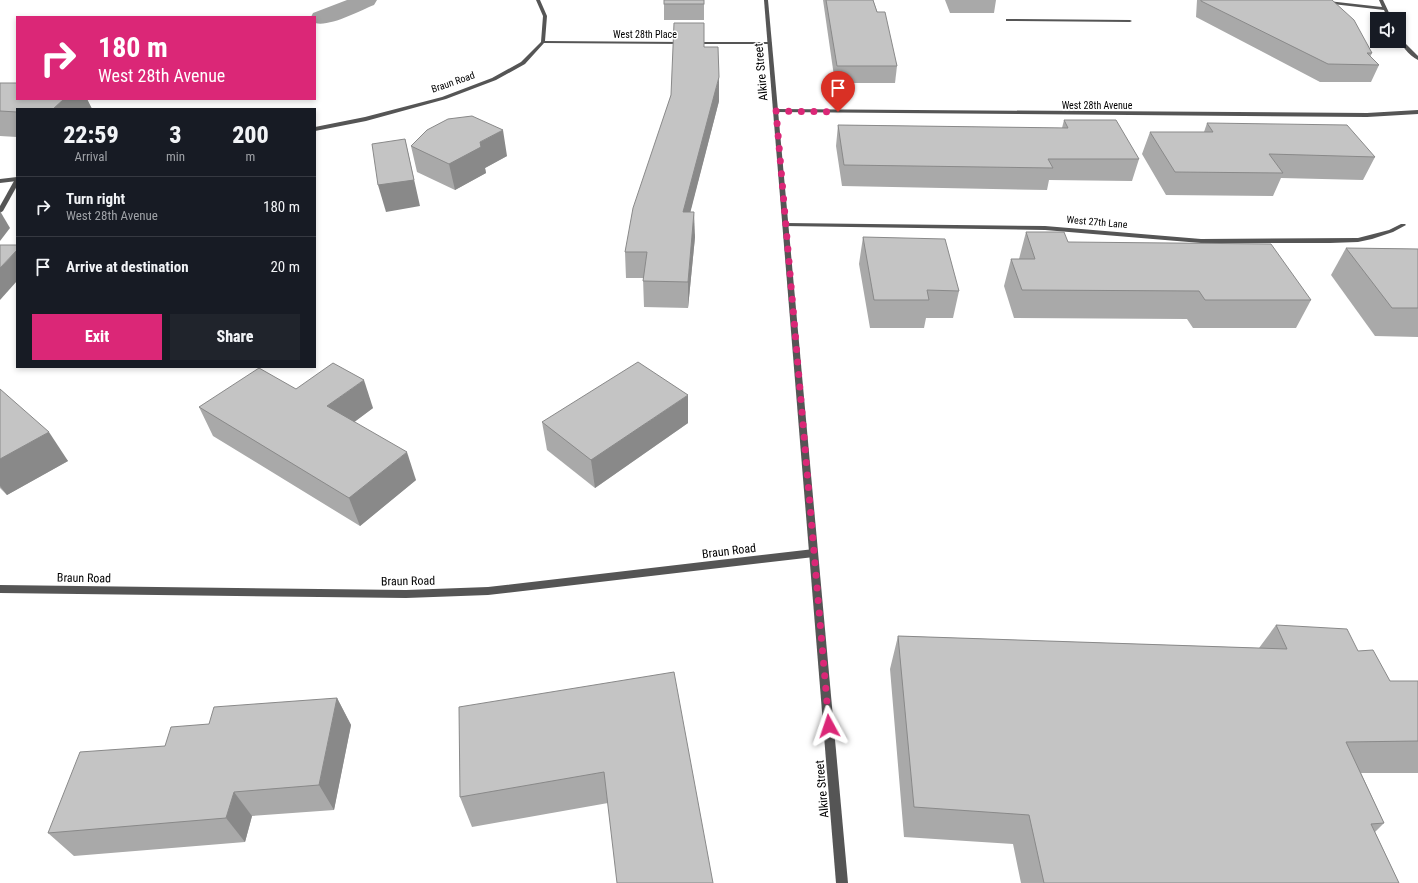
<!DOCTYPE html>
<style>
:root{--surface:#171b24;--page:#20242c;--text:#f1f3f6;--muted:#9ea1a6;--line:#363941;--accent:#db2777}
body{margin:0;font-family:"Roboto Condensed",sans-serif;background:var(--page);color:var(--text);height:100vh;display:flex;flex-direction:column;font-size:15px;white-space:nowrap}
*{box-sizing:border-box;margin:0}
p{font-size:13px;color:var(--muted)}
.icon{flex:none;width:22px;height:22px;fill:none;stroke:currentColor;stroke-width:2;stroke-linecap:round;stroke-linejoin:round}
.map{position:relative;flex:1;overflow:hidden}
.sheet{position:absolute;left:16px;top:108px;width:300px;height:260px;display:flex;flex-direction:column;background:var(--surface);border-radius:0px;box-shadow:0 2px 6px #0003}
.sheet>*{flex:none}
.banner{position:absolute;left:16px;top:16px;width:300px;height:84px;border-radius:0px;box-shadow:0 2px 6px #0003;background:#db2777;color:#fff;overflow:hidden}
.fabs{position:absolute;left:1370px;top:12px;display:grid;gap:8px}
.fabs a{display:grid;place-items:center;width:36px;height:36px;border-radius:0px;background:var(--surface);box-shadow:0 2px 6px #0003;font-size:20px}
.pin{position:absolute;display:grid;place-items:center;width:34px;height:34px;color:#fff;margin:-41px -17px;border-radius:50% 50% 50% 0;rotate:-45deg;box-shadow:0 0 4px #0007}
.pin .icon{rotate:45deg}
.me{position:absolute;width:44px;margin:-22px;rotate:355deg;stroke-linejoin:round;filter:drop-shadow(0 0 3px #0008)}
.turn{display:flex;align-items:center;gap:14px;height:84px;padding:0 16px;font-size:18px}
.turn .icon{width:52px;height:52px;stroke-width:2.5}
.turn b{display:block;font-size:28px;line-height:34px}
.eta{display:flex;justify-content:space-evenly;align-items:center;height:68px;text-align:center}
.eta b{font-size:24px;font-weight:800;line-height:28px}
.action{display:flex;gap:8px;margin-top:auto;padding:8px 16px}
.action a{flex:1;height:46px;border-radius:0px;background:var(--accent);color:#fff;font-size:16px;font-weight:800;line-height:46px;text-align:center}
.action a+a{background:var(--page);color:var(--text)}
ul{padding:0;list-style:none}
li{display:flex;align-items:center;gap:12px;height:60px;padding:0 16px;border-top:1px solid var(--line)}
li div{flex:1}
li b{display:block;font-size:15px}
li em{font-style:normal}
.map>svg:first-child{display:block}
</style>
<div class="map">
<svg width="1418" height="883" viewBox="0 0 1418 883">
<rect width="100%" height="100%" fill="#fff"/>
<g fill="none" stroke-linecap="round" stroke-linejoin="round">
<path fill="#a3a3a3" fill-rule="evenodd" d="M347 0H377L374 5C359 11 330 27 315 23V17H311L313 13Z"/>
<g fill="#555" fill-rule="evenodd">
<polygon points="1008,19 1130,20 1132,21 1130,22 1006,21 1006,19"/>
<polygon points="17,179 17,186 3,211 0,213 0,206 14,181"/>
</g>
<g fill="#555" fill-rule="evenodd">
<polygon points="536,0 540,0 547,16 545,41 683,42 685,43 683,44 544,43 525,64 496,80 446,99 366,121 315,131 315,127 365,117 442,97 492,78 521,62 541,42 543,16"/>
<polygon points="1305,0 1319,0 1382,7 1379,0 1383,0 1392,19 1388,19 1384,10 1307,1"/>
<path d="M1399 34 1401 35 1406 44 1418 56V60C1409 55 1399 45 1399 34Z"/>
<polygon points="693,42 770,42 772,43 770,44 695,44 693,43"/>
<polygon points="776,109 1367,113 1418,110 1418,114 1367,117 774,112 774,110"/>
<polygon points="17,177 17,181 0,183 0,179"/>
<polygon points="786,223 1045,226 1201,239 1358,238 1389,230 1401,224 1405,224 1406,225 1393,232 1372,239 1358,242 1330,243 1201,243 1045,230 784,226 784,224"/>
<polygon points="814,549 817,551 818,553 817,555 814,557 488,595 406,598 0,593 0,585 406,590 488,587"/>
</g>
<polygon fill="#555" fill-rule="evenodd" points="764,0 768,0 848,883 836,883"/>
</g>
<g fill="#a9a9a9">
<polygon points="704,0 704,20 664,20 664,4"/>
<polygon points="823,0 873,0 897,66 895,83 835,83"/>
<polygon points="945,0 996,0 994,13 950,13"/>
<polygon points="1197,0 1332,0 1372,53 1370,57 1379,65 1371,82 1320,82 1196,17"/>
<polygon points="704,47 719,101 690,212 695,237 688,308 644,307 643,278 626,278 625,252 671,95"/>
<polygon points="0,83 17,99 87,99 92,109 17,109 17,137 0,136"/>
<polygon points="1064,120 1139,159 1132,181 1049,180 1047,190 842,186 836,146 838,125 1062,128"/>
<polygon points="1207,123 1375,157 1363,180 1281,178 1273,196 1166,195 1142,154 1150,132 1204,132"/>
<polygon points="411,146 507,156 485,168 486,173 455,190 417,172"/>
<polygon points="1026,232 1068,242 1311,300 1296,328 1193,328 1187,319 1014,318 1004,286 1011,259 1019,259"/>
<polygon points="863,237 959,291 953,318 926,318 924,328 870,328 859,264"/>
<polygon points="1346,248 1418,249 1418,337 1375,336 1331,275"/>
<polygon points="0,389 68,461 7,495 0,488"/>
<polygon points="296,389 373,408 354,422 416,480 360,526 213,436 199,407"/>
<polygon points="542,422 688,423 595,488 547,450"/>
<polygon points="1276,625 1358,651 1390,681 1418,681 1418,773 1361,773 1384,823 1375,832 1399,883 1021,883 1013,844 904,837 890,669 898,636 1259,648"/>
<polygon points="674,672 608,803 472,827 460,797"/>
<polygon points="337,698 351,725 334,810 252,816 245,842 74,856 48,833 165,746 209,724"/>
</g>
<g fill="#898989">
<polygon points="719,77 719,101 684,237 683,212"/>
<polygon points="64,99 87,99 92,109 53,109"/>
<polygon points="503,130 507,156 485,168 486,173 455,190 449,164 480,142"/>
<polygon points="405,139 420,206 386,212 378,185"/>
<polygon points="0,211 10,228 0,241"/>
<polygon points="694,212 695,237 688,308 688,282"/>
<polygon points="17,250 17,281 0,300 0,268"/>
<polygon points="364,380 373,408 337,435 327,406"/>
<polygon points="688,395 688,423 595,488 591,460"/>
<polygon points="49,432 68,461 7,495 0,486 0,459"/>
<polygon points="407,452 416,480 360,526 349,498"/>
<polygon points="337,698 351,725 334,810 319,785"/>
<polygon points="234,792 252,816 245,842 226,818"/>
</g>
<g fill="#c4c4c4" stroke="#898989">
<rect x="664" y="0" width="40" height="4"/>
<polygon points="826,0 873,0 877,12 885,12 897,66 837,66"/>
<polygon points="1201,0 1332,0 1354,20 1372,53 1367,53 1379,65 1328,64 1201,1"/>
<polygon points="674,23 704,23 704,47 718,47 719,77 683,212 694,212 688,282 643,281 647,252 625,252 633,208 671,95"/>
<polygon points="0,83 17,83 17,99 64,99 53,109 17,109 17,112 0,111"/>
<polygon points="472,116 503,130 480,142 481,147 449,164 411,146 427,130 448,119"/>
<polygon points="1064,120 1116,120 1139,159 1048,159 1053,168 844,165 838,125 1068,128"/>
<polygon points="1207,123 1347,125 1375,157 1269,154 1283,173 1175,172 1150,132 1213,132"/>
<polygon points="405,139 414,180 378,185 372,144"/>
<polygon points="1026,232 1064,232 1068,242 1271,244 1311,300 1205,300 1199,291 1022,290 1011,259 1035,259"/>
<polygon points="863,237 945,239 959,291 927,290 929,300 874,300"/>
<polygon points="0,245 17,245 17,250 0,268"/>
<polygon points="1346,248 1418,249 1418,308 1392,308"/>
<polygon points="638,362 688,395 591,460 542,422"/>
<polygon points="333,363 364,380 327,406 407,452 349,498 199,407 259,368 296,389"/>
<polygon points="0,389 49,432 0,459"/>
<polygon points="1276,625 1347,629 1358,651 1373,650 1390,681 1418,681 1418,741 1346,742 1384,823 1371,824 1399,883 1044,883 1029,815 914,807 898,636 1287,649"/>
<polygon points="674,672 713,883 617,883 604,772 460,797 459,707"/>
<polygon points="337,698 319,785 234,792 226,818 48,833 80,752 165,746 171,727 209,724 214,707"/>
</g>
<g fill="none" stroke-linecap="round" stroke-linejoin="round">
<polyline stroke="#db2777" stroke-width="7" stroke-dasharray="0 12.6" points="829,726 776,111 838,112"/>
</g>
<g text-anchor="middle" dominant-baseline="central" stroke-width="3" stroke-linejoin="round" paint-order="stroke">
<g font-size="10" fill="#000" stroke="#fff">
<text x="645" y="34">West 28th Place</text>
<text transform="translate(453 82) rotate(-19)">Braun Road</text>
<text x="1097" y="105">West 28th Avenue</text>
<text transform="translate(1097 222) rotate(5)">West 27th Lane</text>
</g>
<g font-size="12" fill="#000" stroke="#fff">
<text transform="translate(761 72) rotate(-95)">Alkire Street</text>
<text transform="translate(729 551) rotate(-7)">Braun Road</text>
<text transform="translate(84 578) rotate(1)">Braun Road</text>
<text transform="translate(408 581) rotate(-1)">Braun Road</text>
<text transform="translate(822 789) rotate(-95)">Alkire Street</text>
</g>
</g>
</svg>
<div class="fabs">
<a><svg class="icon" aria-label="sound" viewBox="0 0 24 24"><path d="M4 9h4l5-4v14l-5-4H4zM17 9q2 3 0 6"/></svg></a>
</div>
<div class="pin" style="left:838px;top:112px;background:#d93025"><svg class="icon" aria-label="arrive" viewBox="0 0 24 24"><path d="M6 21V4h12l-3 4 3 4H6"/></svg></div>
<svg class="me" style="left:829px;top:726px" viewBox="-20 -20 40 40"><path d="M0-17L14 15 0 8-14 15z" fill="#db2777" stroke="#fff" stroke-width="4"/></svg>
<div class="banner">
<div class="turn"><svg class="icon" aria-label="right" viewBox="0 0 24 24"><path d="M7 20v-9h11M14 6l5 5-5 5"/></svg><div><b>180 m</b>West 28th Avenue</div></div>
</div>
<section class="sheet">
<div class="eta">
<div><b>22:59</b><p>Arrival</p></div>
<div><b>3</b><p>min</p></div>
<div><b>200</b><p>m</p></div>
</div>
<ul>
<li><svg class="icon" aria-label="right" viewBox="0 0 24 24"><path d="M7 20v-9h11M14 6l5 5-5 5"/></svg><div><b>Turn right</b><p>West 28th Avenue</p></div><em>180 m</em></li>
<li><svg class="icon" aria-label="arrive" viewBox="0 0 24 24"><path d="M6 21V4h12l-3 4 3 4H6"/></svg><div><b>Arrive at destination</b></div><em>20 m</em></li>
</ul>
<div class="action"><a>Exit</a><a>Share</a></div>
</section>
</div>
